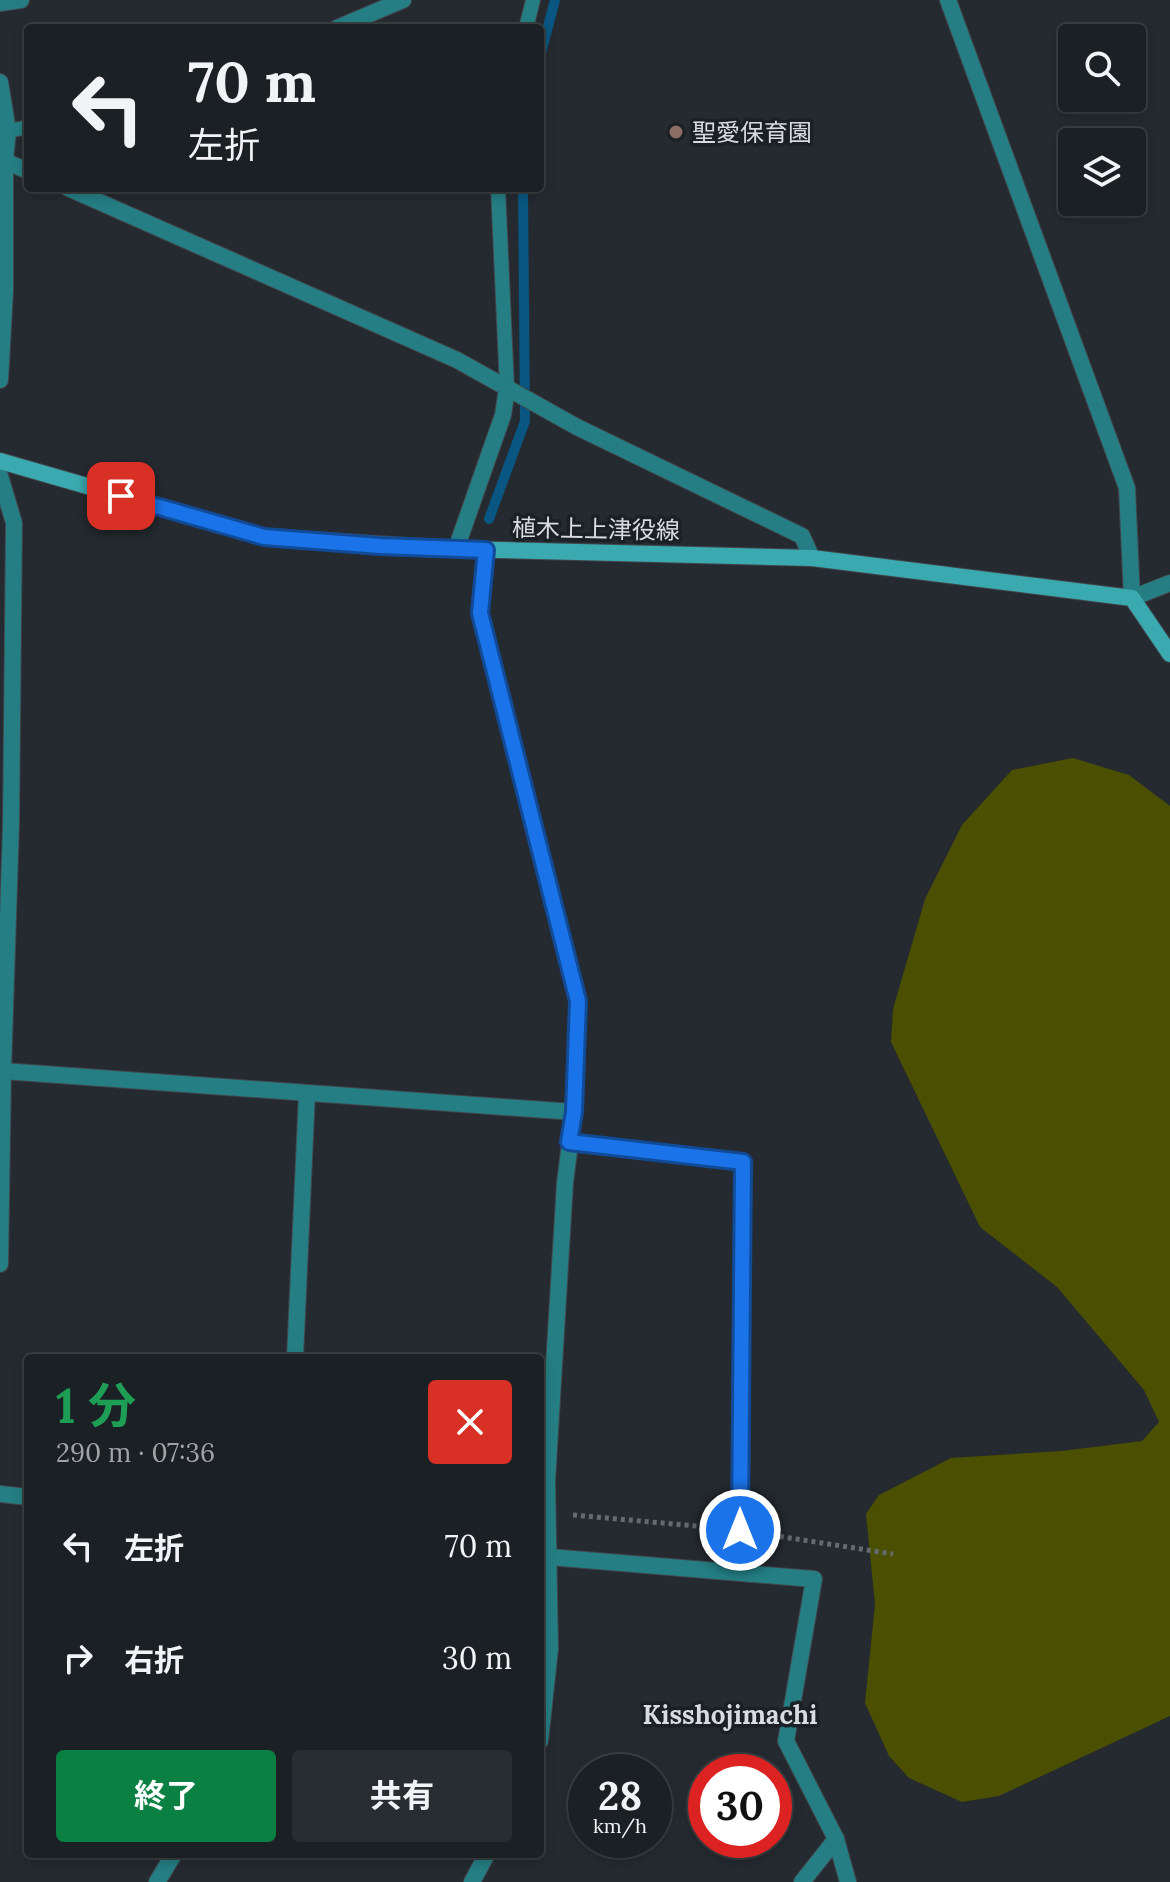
<!DOCTYPE html>
<html lang="ja">
<meta charset="utf-8">
<style>
:root{--surface:#1b2024;--page:#282d31;--text:#f1f3f6;--muted:#a0a3a6;--line:#393e41;--accent:#0b8043}
body{margin:0;font-family:Lora,"Noto Sans JP",serif;background:var(--page);color:var(--text);height:100vh;display:flex;flex-direction:column;font-size:30px;white-space:nowrap}
*{box-sizing:border-box;margin:0}
p{font-size:26px;color:var(--muted)}
.icon{flex:none;width:44px;height:44px;fill:none;stroke:currentColor;stroke-width:2;stroke-linecap:round;stroke-linejoin:round}
.map{position:relative;flex:1;overflow:hidden}
.panel{position:absolute;left:24px;top:1354px;width:520px;height:504px;display:flex;flex-direction:column;background:var(--surface);border-radius:8px;box-shadow:0 4px 12px #0003,0 0 0 2px var(--line)}
.panel>*{flex:none}
.banner{position:absolute;left:24px;top:24px;width:520px;height:168px;border-radius:8px;box-shadow:0 4px 12px #0003,0 0 0 2px var(--line);background:#1b2024;color:var(--text);overflow:hidden}
.buttons{position:absolute;left:1058px;top:24px;display:grid;gap:16px}
.buttons a{display:grid;place-items:center;width:88px;height:88px;border-radius:8px;background:var(--surface);box-shadow:0 4px 12px #0003,0 0 0 2px var(--line);font-size:40px}
.speed{position:absolute;left:568px;top:1754px;display:flex;gap:16px;font-size:40px;font-weight:700;text-align:center}
.speed>*{display:grid;place-content:center;width:104px;height:104px;border-radius:50%;background:var(--surface);box-shadow:0 4px 12px #0003,0 0 0 2px var(--line);line-height:1}
.speed small{font-size:20px;font-weight:400}
.speed .limit{border:12px solid #d22;background:#fff;color:#111}
.pin{position:absolute;display:grid;place-items:center;width:68px;height:68px;color:#fff;margin:-34px;border-radius:16px;box-shadow:0 4px 12px #0006}
.me{position:absolute;width:88px;margin:-44px;rotate:0deg;stroke-linejoin:round;filter:drop-shadow(0 0 6px #0008)}
.turn{display:flex;align-items:center;gap:28px;height:168px;padding:0 32px;font-size:36px}
.turn .icon{width:104px;height:104px;stroke-width:2.5}
.turn b{display:block;font-size:56px;line-height:68px}
.round{display:grid;place-items:center;flex:none;width:84px;height:84px;border-radius:8px;background:var(--page)}
.headline{display:flex;align-items:center;justify-content:space-between;height:136px;padding:0 32px}
h1{font-size:48px;font-weight:700;line-height:60px;color:#1e9e55}
.button{display:flex;gap:16px;margin-top:auto;padding:16px 32px}
.button a{flex:1;height:92px;border-radius:8px;background:var(--accent);color:#fff;font-size:32px;font-weight:700;line-height:92px;text-align:center}
.button a+a{background:var(--page);color:var(--text)}
ul{padding:0;list-style:none}
li{display:flex;align-items:center;gap:24px;height:112px;padding:0 32px}
li div{flex:1}
li b{display:block;font-size:30px}
li em{font-style:normal}
.map>svg:first-child{display:block}
</style>
<div class="map">
<svg width="1170" height="1882" viewBox="0 0 1170 1882">
<rect width="100%" height="100%" fill="#242a30"/>
<polygon fill="#4b4f00" points="1073,758 1129,775 1170,806 1170,1716 999,1796 962,1802 909,1778 889,1756 865,1703 875,1604 866,1514 879,1495 951,1458 1061,1451 1142,1441 1159,1422 1144,1390 1057,1287 980,1227 891,1042 893,1009 925,899 962,825 1012,770"/>
<g fill="none" stroke-linecap="round" stroke-linejoin="round">
<g stroke="#085681" stroke-width="10">
<polyline points="540,57 555,0"/>
<polyline points="489,519 525,421 523,188"/>
</g>
<g stroke="#41464c" stroke-width="16">
<g id="service">
<polyline points="526,28 533,0"/>
<polyline points="8,131 28,127"/>
<polyline points="498,188 507,388"/>
</g>
</g>
<g stroke="#41464c" stroke-width="18">
<g id="minor">
<polyline points="948,0 1127,488 1132,598"/>
<polyline points="0,3 21,0"/>
<polyline points="337,28 403,0"/>
<polyline points="0,159 28,171"/>
<polyline points="68,188 457,360 577,427 802,536 812,558"/>
<polyline points="456,549 503,415 507,388"/>
<polyline points="486,550 480,613 578,1001 574,1112 565,1183 547,1481 550,1649 540,1741"/>
<polyline points="3,1071 574,1112"/>
<polyline points="569,1142 743,1162 740,1573"/>
<polyline points="295,1358 307,1093"/>
<polyline points="0,1494 28,1497"/>
<polyline points="549,1557 814,1579 786,1741 836,1839 848,1882"/>
<polyline points="157,1882 174,1854"/>
<polyline points="472,1882 487,1854"/>
<polyline points="802,1882 836,1839"/>
</g>
</g>
<g stroke="#41464c" stroke-width="18">
<g id="tertiary">
<polyline points="0,82 8,131 5,161 5,291 0,380"/>
<polyline points="0,476 14,523 11,824 3,1071 0,1264"/>
<polyline points="1132,598 1170,583"/>
</g>
</g>
<g stroke="#41464c" stroke-width="18">
<polyline id="secondary" points="0,461 264,537 456,549 812,558 1132,598 1170,654"/>
</g>
<g stroke="#656a6f" stroke-width="5" stroke-dasharray="4 4" stroke-linecap="butt">
<polyline points="573,1515 718,1528"/>
<polyline points="764,1534 893,1554"/>
</g>
<use href="#service" stroke="#247e83" stroke-width="14"/>
<use href="#minor" stroke="#247e83" stroke-width="16"/>
<use href="#tertiary" stroke="#247e83" stroke-width="16"/>
<use href="#secondary" stroke="#3aaab0" stroke-width="16"/>
</g>
<g fill="none" stroke-linecap="round" stroke-linejoin="round">
<g stroke="#114b97" stroke-width="20">
<polyline id="route" points="121,496 264,537 380,546 486,550 480,613 578,1001 574,1112 569,1142 743,1162 740,1530"/>
</g>
<use href="#route" stroke="#1a73e8" stroke-width="14"/>
</g>
<circle fill="#8d6e63" stroke="#1b2026" stroke-width="3" cx="676" cy="132" r="8"/>
<g text-anchor="middle" dominant-baseline="central" stroke-width="7" stroke-linejoin="round" paint-order="stroke">
<g font-size="24" fill="#d8dce0" stroke="#1b2026" text-anchor="start">
<text x="692" y="132">聖愛保育園</text>
</g>
<g font-size="24" fill="#d8dce0" stroke="#1b2026">
<text transform="translate(596 529) rotate(1)">植木上上津役線</text>
</g>
<g font-size="26" font-weight="bold" fill="#d8dce0" stroke="#1b2026">
<text x="730" y="1714">Kisshojimachi</text>
</g>
</g>
</svg>
<div class="buttons">
<a><svg class="icon" aria-label="search" viewBox="0 0 24 24"><circle cx="10" cy="10" r="6"/><path d="M15 15l6 6"/></svg></a>
<a><svg class="icon" aria-label="layers" viewBox="0 0 24 24"><path d="M12 4l9 5-9 5-9-5zM3 14l9 5 9-5"/></svg></a>
</div>
<div class="speed"><div>28<small>km/h</small></div><div class="limit">30</div></div>
<div class="pin" style="left:121px;top:496px;background:#d93025"><svg class="icon" aria-label="arrive" viewBox="0 0 24 24"><path d="M6 21V4h12l-3 4 3 4H6"/></svg></div>
<svg class="me" style="left:740px;top:1530px" viewBox="-20 -20 40 40"><circle r="17" fill="#1a73e8" stroke="#fff" stroke-width="3"/><path d="M0-11L8 9 0 5-8 9z" fill="#fff"/></svg>
<div class="banner">
<div class="turn"><svg class="icon" aria-label="left" viewBox="0 0 24 24"><path d="M17 20v-9H6M10 6l-5 5 5 5"/></svg><div><b>70 m</b>左折</div></div>
</div>
<section class="panel">
<div class="headline"><div><h1>1 分</h1><p>290 m · 07:36</p></div><a class="round" style="background:#d93025;color:#fff"><svg class="icon" aria-label="close" viewBox="0 0 24 24"><path d="M6 6l12 12M18 6L6 18"/></svg></a></div>
<ul>
<li><svg class="icon" aria-label="left" viewBox="0 0 24 24"><path d="M17 20v-9H6M10 6l-5 5 5 5"/></svg><div><b>左折</b></div><em>70 m</em></li>
<li><svg class="icon" aria-label="right" viewBox="0 0 24 24"><path d="M7 20v-9h11M14 6l5 5-5 5"/></svg><div><b>右折</b></div><em>30 m</em></li>
</ul>
<div class="button"><a>終了</a><a>共有</a></div>
</section>
</div>
